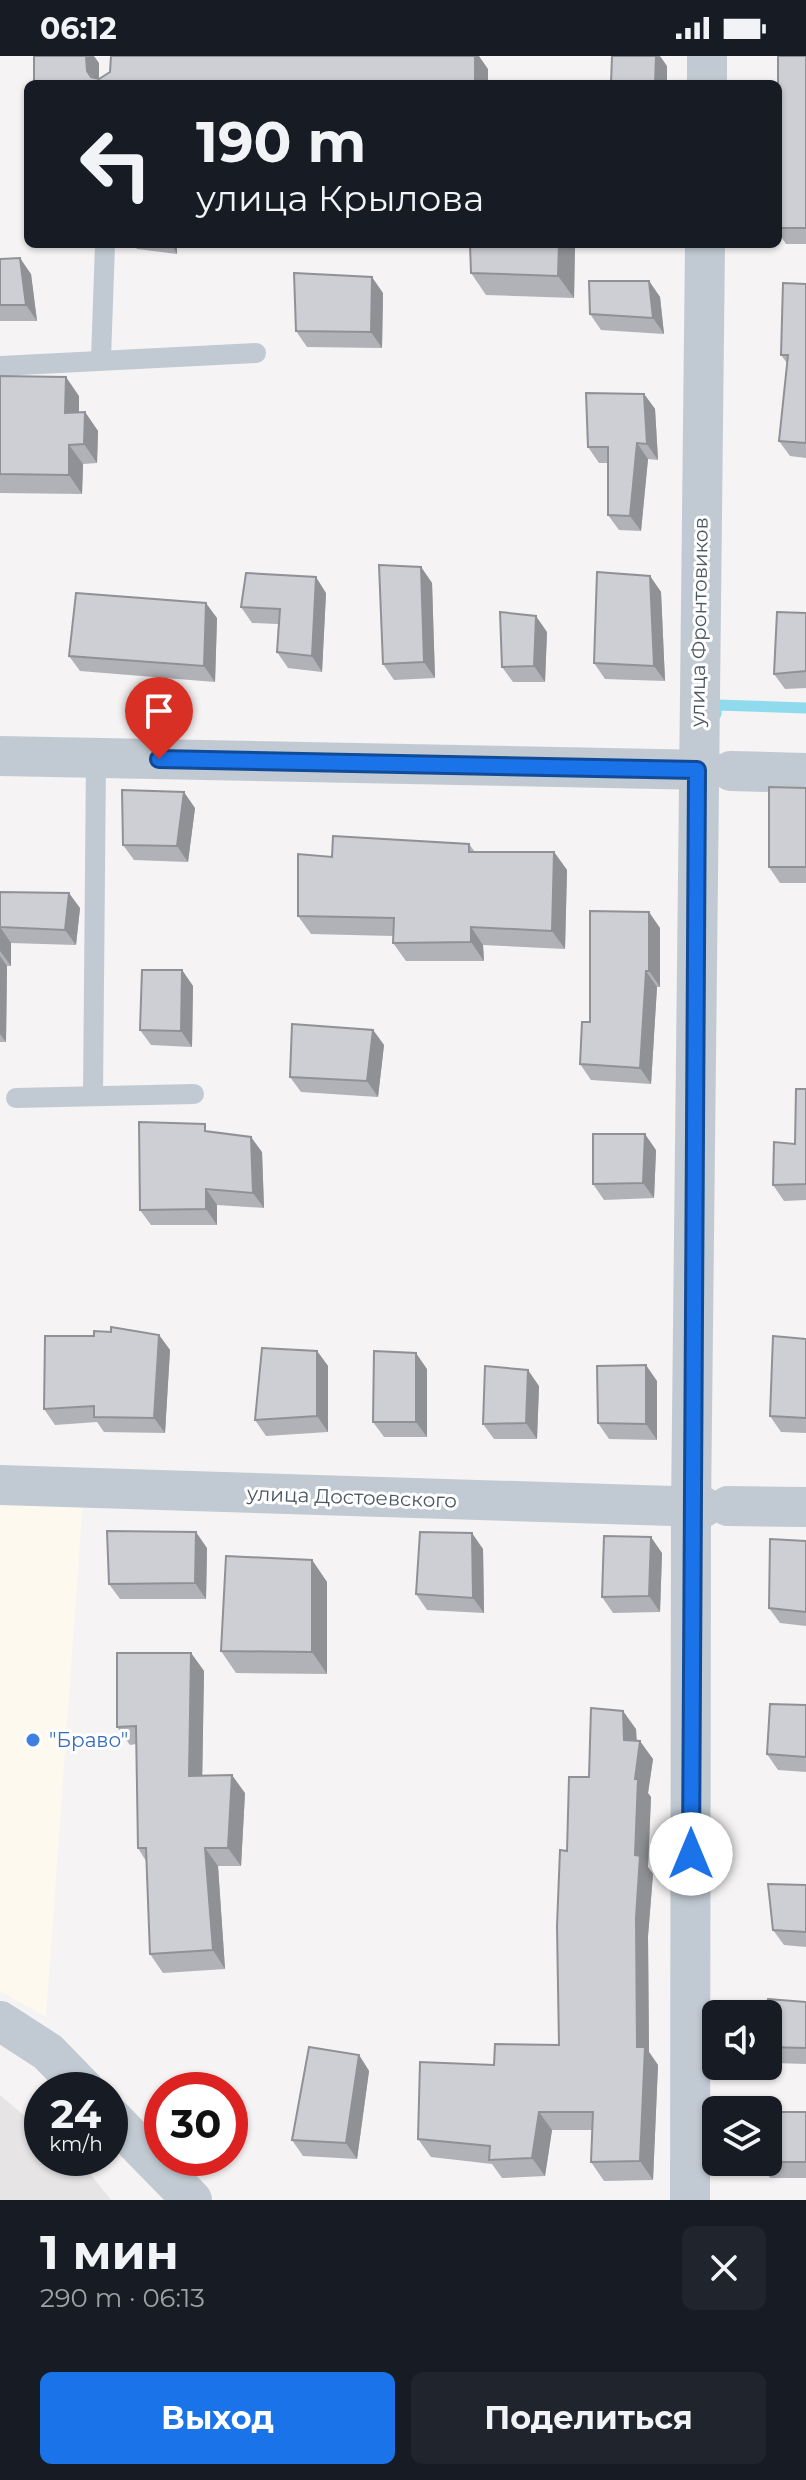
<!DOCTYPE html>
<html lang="ru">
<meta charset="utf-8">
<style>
:root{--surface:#171b24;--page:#20242c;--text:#f1f3f6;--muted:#9ea1a6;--accent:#1a73e8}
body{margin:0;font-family:Montserrat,sans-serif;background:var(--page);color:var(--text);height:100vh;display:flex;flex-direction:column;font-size:30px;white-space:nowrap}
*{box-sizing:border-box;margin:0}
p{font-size:26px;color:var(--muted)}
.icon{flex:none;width:44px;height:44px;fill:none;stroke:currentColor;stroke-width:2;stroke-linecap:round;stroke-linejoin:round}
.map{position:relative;height:2144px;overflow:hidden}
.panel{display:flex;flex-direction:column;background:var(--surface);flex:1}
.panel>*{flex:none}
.top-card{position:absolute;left:24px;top:24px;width:758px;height:168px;border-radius:12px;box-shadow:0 2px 6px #0004;background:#171b24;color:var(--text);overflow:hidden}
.tools{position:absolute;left:702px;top:1944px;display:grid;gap:16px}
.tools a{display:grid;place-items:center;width:80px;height:80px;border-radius:12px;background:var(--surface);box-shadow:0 2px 6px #0004;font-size:40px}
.speed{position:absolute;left:24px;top:2016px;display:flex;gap:16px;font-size:40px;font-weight:700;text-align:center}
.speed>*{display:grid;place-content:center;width:104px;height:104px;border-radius:50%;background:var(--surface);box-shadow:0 2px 6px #0004;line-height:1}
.speed small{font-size:20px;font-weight:400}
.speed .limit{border:12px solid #d22;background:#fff;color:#111}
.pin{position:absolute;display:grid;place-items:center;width:68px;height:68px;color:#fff;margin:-82px -34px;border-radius:50% 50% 50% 0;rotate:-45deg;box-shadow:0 0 8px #0007}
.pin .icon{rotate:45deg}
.me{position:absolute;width:88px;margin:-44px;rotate:0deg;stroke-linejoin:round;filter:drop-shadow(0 0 6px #0008)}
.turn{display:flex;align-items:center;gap:28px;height:168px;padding:0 40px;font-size:36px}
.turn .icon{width:104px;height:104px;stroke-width:2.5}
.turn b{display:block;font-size:56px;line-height:68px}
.round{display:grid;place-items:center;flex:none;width:84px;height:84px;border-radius:12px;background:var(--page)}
.overview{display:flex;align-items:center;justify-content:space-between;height:136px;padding:0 40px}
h1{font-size:48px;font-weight:700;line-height:60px}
.action{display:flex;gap:16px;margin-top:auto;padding:16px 40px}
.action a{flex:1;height:92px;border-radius:12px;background:var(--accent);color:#fff;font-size:32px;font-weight:700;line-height:92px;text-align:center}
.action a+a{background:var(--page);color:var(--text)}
.status{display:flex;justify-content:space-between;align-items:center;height:56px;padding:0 40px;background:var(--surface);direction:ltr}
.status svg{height:22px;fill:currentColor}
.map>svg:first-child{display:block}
</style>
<div class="status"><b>06:12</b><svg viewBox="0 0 49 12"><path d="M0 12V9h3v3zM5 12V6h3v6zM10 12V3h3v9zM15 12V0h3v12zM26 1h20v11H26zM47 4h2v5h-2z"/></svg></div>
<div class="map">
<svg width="806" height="2144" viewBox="0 0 806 2144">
<rect width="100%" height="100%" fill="#f5f3f3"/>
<polygon fill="#fdf9ef" points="0,1429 84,1432 46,1961 0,1935"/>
<polygon fill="#e6e4e5" points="0,2039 42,2075 42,2102 73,2102 87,2114 111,2144 0,2144"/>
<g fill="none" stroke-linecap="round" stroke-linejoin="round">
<polyline stroke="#90daee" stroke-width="11" points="716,658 716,649 806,652"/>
<g stroke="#c1cad2" stroke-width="20">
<polyline points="101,303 105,188"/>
<polyline points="0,310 256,297"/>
<polyline points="93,1040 96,702"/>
<polyline points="16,1042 194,1038"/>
</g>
<g stroke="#c1cad2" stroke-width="40">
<polyline points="707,28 707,0"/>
<polyline points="0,700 708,714"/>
<polyline points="731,715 806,717"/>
<polyline points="0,1429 704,1451"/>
<polyline points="728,1450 806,1451"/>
<polyline points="0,1965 48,1996 85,2034"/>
<polyline points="110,2060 192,2144"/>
<polyline points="690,2144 691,1452 705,188"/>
</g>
</g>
<g fill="#b0b2b7">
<polygon points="806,0 806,188 786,188 778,176 778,126 780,87 778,84 778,28"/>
<polygon points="134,188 177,188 177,198 137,193"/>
<polygon points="470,188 575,188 574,242 486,239 471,217"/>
<polygon points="0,203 31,218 37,265 0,265"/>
<polygon points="649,225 660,241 664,278 601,274 590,258"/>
<polygon points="806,228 806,402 790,400 779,385 787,307 781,299"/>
<polygon points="383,237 382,292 307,291 296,275"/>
<polygon points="0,320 79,340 79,356 85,356 98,375 97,407 83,408 82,438 0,437"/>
<polygon points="644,338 655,353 658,404 648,403 641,475 619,474 608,459 608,407 599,407 588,391"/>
<polygon points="421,511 432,527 435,622 394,624 383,608"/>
<polygon points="650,520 661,536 665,625 605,623 594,607"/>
<polygon points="326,537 322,616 288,612 277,596 278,568 252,567 241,551"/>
<polygon points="806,557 806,632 785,633 774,618"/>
<polygon points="217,562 215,626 80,615 69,600"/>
<polygon points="547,576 545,626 513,626 502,611"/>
<polygon points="806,732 806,827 780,827 769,811"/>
<polygon points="195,752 188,806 134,804 123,789"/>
<polygon points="469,788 475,796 554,796 567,814 565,893 483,889 484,905 406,905 393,887 393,880 311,878 298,860 332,801"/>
<polygon points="0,836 80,852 76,889 11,887 11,910 7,910 6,986 0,986"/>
<polygon points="660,872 660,931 657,931 651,1028 591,1024 580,1008 590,966"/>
<polygon points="182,914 193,930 192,991 151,989 140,974"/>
<polygon points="373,974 384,989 378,1041 301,1036 290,1021"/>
<polygon points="806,1033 806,1144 784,1145 773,1129 795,1088"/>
<polygon points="211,1076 262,1096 264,1152 217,1149 217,1169 151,1169 140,1154"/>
<polygon points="656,1094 654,1142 604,1144 593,1128"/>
<polygon points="159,1279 170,1294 165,1377 104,1376 97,1366 55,1369 44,1353"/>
<polygon points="806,1283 806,1377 781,1376 770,1360"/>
<polygon points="317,1295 328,1310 328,1376 266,1380 255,1364"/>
<polygon points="427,1313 427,1381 384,1381 373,1366"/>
<polygon points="657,1325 657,1384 609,1383 598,1367"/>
<polygon points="539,1330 537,1383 494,1383 483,1368"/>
<polygon points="806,1485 806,1570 780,1567 769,1552"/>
<polygon points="207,1492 206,1543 120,1543 109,1528"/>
<polygon points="483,1493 484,1557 427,1554 416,1538"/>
<polygon points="662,1497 660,1556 613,1557 602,1541"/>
<polygon points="312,1504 327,1526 327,1618 236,1617 221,1595"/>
<polygon points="191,1597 204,1615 202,1720 245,1737 241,1810 218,1810 225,1913 163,1917 150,1898 146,1805 138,1792 136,1688 130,1689 117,1671"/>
<polygon points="806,1649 806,1716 778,1714 767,1698"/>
<polygon points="636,1673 637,1685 653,1703 648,1737 651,1741 648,1811 653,1818 648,1880 649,1996 658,2009 653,2124 604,2125 591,2106 592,2074 552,2074 545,2120 502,2122 492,2108 431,2101 418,2083 494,2009 559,1989 589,1721"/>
<polygon points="806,1829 806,1891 784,1889 773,1874"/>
<polygon points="806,1946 806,2008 774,2007 768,1998 768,1958"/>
<polygon points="359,1999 369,2015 357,2103 303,2100 292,2084"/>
<polygon points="806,2056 806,2122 770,2122 759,2106"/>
</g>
<g fill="#909195">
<polygon points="86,0 94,0 99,7 99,28 87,15"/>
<polygon points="475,0 479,0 488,13 488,28 475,28"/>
<polygon points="656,0 660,0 667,10 667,28 655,28"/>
<polygon points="172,188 177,188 177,198 172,189"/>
<polygon points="559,188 575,188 574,242 558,220"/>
<polygon points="20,202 31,218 37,265 26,249"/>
<polygon points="372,221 383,237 382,292 371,276"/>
<polygon points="649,225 660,241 664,278 653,262"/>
<polygon points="66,321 79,340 79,375 65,357"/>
<polygon points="644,338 655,353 658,404 647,388"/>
<polygon points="85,356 98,375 97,407 84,388"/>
<polygon points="637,387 648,403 641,475 630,460"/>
<polygon points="69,389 83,408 82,438 69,419"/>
<polygon points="421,511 432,527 435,622 424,606"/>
<polygon points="650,520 661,536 665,625 654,610"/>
<polygon points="316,521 326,537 322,616 312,600"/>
<polygon points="206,547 217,562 215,626 204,610"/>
<polygon points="536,560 547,576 545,626 534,610"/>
<polygon points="184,736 195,752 188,806 177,790"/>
<polygon points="554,796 567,814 565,893 552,875"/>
<polygon points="69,837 80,852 76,889 65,874"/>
<polygon points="649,856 660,872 660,931 649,915"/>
<polygon points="0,871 11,887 11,910 0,895"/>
<polygon points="471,871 483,889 484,905 471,886"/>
<polygon points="0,900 7,910 6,986 0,978"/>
<polygon points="182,914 193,930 192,991 181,975"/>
<polygon points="646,915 657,931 651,1028 640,1012"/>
<polygon points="373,974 384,989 378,1041 367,1025"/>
<polygon points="645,1078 656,1094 654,1142 643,1127"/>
<polygon points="251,1081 262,1096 264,1152 253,1137"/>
<polygon points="206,1133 217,1149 217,1169 206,1153"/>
<polygon points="159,1279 170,1294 165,1377 154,1362"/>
<polygon points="317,1295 328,1310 328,1376 317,1360"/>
<polygon points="416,1297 427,1313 427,1381 416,1366"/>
<polygon points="646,1309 657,1325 657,1384 646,1368"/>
<polygon points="528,1314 539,1330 537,1383 526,1367"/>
<polygon points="196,1476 207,1492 206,1543 195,1527"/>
<polygon points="472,1477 483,1493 484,1557 473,1542"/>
<polygon points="651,1481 662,1497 660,1556 649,1540"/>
<polygon points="312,1504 327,1526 327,1618 312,1596"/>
<polygon points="191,1597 204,1615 202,1738 189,1720"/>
<polygon points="623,1655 636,1673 637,1702 624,1684"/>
<polygon points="640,1685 653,1703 648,1737 651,1741 648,1811 653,1818 648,1880 649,1996 658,2009 653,2124 640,2105 637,1991 635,1723"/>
<polygon points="232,1719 245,1737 241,1810 228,1792"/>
<polygon points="205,1792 218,1810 225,1913 213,1894"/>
<polygon points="359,1999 369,2015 357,2103 346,2087"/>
<polygon points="539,2056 552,2074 545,2120 532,2102"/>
</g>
<g fill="#cdcfd5" stroke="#909195" stroke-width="2">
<polygon points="34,0 86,0 87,15 91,21 99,23 110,16 111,0 475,0 475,28 34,28"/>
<polygon points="612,0 656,0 655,28 611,28"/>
<polygon points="778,0 806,0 806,172 778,172 778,126 780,81 778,81"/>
<polygon points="470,188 559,188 558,220 471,217"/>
<polygon points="20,202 26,249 0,249 0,203"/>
<polygon points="294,217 372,221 371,276 296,275"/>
<polygon points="589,225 649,225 653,262 590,258"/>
<polygon points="783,227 806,228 806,387 779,385 788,299 781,299"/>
<polygon points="0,320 66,321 65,357 85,356 84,388 69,389 69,419 0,418"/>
<polygon points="586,337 644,338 647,388 637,387 630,460 608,459 608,391 588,391"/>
<polygon points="379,509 421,511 424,606 383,608"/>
<polygon points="597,516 650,520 654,610 594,607"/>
<polygon points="246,517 316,521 312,600 277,596 280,553 241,551"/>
<polygon points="76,537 206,547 204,610 69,600"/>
<polygon points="500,556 536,560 534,610 502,611"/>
<polygon points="777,556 806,557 806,615 774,618"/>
<polygon points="769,731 806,732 806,811 769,811"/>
<polygon points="122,734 184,736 177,790 123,789"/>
<polygon points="333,780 469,788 469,796 554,796 552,875 471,871 471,886 393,887 394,862 298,860 298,798 332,801"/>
<polygon points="0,836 69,837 65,874 0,871"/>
<polygon points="590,855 649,856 649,915 646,915 640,1012 580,1008 582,966 590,966"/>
<polygon points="142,914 182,914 181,975 140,974"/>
<polygon points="292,968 373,974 367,1025 290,1021"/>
<polygon points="796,1033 806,1033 806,1128 773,1129 774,1086 795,1088"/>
<polygon points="139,1066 205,1068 205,1075 251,1081 253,1137 206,1133 206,1153 140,1154"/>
<polygon points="593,1078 645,1078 643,1127 593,1128"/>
<polygon points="111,1271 159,1279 154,1362 94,1361 94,1350 44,1353 45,1280 94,1280 94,1275 111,1276"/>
<polygon points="773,1280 806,1283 806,1362 770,1360"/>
<polygon points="262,1292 317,1295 317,1360 255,1364"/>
<polygon points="374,1295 416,1297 416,1366 373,1366"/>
<polygon points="646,1309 646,1368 598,1367 597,1310"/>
<polygon points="485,1310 528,1314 526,1367 483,1368"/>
<polygon points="107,1475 196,1476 195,1527 109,1528"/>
<polygon points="420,1476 472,1477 473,1542 416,1538"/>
<polygon points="604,1480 651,1481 649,1540 602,1541"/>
<polygon points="770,1483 806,1485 806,1556 769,1552"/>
<polygon points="226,1500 312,1504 312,1596 221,1595"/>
<polygon points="117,1597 191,1597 189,1720 232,1719 228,1792 205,1792 213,1894 150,1898 146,1792 138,1792 136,1670 117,1671"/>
<polygon points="770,1648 806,1649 806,1701 767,1698"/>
<polygon points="591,1652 623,1655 624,1684 640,1685 635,1723 638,1723 635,1799 640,1800 636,1862 637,1991 645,1991 640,2105 591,2106 593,2056 539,2056 532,2102 489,2104 490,2090 418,2083 420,2006 494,2009 495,1988 559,1989 557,1870 560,1794 567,1795 569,1721 589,1721"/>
<polygon points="768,1828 806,1829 806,1876 773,1874"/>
<polygon points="768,1943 806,1946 806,1992 768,1991 768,1958 766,1958"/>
<polygon points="309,1991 359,1999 346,2087 292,2084"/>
<polygon points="768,2056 806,2056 806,2106 759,2106 768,2106"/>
</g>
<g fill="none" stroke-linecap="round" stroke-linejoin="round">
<g stroke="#114b97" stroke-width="20">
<polyline id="route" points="159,703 697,714 691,1798"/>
</g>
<use href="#route" stroke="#1a73e8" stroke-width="14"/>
</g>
<circle fill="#3f7fe0" stroke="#fff" stroke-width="3" cx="33" cy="1684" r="8"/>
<g text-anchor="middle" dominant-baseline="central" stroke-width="6" stroke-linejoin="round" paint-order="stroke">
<g font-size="20" fill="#4a5661" stroke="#fff">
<text transform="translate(699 566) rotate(-89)">улица Фронтовиков</text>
<text transform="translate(352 1441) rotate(2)">улица Достоевского</text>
</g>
<g font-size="20" fill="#366cbe" stroke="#fff" text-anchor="start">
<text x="49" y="1684">"Браво"</text>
</g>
</g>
</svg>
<div class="tools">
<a><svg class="icon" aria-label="sound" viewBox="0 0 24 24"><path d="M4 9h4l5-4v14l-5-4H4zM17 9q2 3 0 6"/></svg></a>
<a><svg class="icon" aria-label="layers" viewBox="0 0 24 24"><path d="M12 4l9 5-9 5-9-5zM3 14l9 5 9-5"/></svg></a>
</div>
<div class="speed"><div>24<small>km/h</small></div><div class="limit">30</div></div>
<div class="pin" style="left:159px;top:703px;background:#d93025"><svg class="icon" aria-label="arrive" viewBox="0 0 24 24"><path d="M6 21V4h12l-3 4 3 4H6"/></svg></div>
<svg class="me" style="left:691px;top:1798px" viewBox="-20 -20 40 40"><circle r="19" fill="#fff"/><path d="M0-13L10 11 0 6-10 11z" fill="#1a73e8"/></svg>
<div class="top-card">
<div class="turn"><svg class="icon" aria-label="left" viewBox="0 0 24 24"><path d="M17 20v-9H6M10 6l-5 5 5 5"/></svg><div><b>190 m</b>улица Крылова</div></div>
</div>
</div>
<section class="panel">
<div class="overview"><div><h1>1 мин</h1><p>290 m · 06:13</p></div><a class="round"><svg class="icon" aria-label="close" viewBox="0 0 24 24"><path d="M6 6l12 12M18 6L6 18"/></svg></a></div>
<div class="action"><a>Выход</a><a>Поделиться</a></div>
</section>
